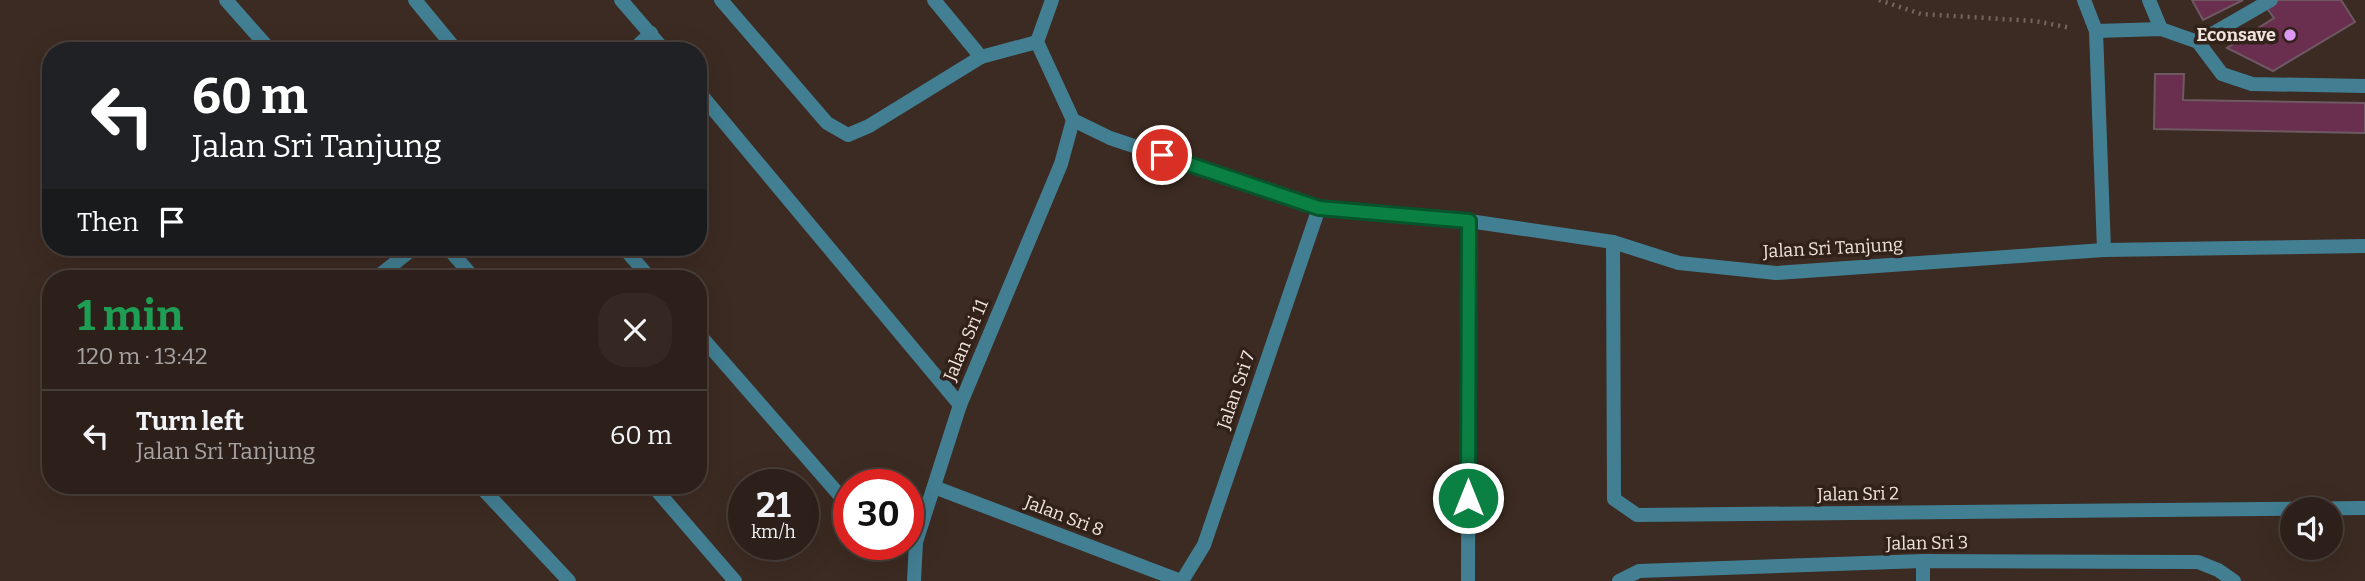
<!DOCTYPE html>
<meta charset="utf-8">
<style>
:root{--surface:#2d201a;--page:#352823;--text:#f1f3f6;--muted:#a7a3a2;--line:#483e39}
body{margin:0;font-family:Bitter,serif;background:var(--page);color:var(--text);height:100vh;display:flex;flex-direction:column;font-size:26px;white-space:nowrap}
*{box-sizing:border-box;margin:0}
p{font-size:23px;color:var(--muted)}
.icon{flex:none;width:38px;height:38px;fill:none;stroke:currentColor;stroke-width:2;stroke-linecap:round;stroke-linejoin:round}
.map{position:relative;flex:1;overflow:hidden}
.side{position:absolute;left:42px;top:270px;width:665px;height:224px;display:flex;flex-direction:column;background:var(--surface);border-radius:28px;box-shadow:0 7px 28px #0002,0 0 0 2px var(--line)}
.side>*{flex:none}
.hud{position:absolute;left:42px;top:42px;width:665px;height:214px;border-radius:28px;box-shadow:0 7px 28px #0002,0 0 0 2px var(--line);background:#202124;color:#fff;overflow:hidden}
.fabs{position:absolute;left:2280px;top:497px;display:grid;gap:14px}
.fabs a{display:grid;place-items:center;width:63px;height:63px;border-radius:50%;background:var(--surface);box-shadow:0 7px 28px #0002,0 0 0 2px var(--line);font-size:35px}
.speed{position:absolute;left:728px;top:469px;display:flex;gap:14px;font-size:35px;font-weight:700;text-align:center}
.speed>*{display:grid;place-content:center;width:91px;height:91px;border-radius:50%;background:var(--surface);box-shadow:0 7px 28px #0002,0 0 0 2px var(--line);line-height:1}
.speed small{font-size:18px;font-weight:400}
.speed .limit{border:10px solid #d22;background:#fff;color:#111}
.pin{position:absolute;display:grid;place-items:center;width:60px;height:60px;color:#fff;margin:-30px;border:4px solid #fff;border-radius:50%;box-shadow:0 2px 7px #0007}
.me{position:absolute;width:77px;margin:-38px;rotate:0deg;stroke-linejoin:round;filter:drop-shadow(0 0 5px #0008)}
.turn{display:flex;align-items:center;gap:24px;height:147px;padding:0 35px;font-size:32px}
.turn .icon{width:91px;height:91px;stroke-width:2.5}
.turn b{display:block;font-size:49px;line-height:60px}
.then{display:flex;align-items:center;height:66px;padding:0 35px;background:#0003;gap:14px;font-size:26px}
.round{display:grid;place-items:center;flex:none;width:74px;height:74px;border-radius:28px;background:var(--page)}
.head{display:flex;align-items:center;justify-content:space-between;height:119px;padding:0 35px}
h1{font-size:42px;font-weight:700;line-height:52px;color:#1e9e55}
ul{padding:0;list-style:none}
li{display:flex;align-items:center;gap:21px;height:91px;padding:0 35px;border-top:2px solid var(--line)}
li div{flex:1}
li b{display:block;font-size:26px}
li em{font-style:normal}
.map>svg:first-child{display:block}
</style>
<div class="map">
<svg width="2365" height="581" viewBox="0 0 2365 581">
<rect width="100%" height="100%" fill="#3c2b22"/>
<g fill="#6a2e4f" stroke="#6e5963" stroke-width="2">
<polygon points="2192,0 2243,0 2203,20"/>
<polygon points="2261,0 2341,0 2355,22 2273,71 2227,48 2274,18"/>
<polygon points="2155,74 2184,74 2183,100 2365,103 2365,133 2154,129"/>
</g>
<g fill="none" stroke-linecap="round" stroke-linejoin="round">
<polyline stroke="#74655d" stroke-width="4.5" stroke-dasharray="2 5" stroke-linecap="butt" points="1879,0 1921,14 2035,21 2071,28"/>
<g stroke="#427f93" stroke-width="14">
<polyline points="415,0 457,51"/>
<polyline points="721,0 827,123 848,135 869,126 981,57"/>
<polyline points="2084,0 2096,31 2104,250"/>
<polyline points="2149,0 2161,29"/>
<polyline points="2096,31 2161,29 2198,42 2222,74 2252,84 2365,86"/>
<polyline points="2198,42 2271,0"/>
<polyline points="623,247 650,278"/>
<polyline points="376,278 415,247"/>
<polyline points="698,333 849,506"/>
<polyline points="479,485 569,581"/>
</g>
<g stroke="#427f93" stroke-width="14">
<polyline points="226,0 271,51"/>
<polyline points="621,0 665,51"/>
<polyline points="934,0 981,57 1037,42"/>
<polyline points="1052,0 1037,42 1073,120 1110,138 1319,208 1469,221 1613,242 1679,263 1776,273 2104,250 2365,246"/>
<polyline points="632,51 651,33"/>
<polyline points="698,91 960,405"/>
<polyline points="1613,242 1614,499 1637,515 2365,508"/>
<polyline points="447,247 474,278"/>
<polyline points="652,485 735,581"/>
<polyline points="934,487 1181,581"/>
<polyline points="1923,561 1923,581"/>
<polyline points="914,581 916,542 960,405 1061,164 1073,120"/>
<polyline points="1182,581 1204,545 1319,208"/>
<polyline points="1468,581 1469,221"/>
<polyline points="1619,581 1639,571 1923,561 2198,562 2218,570 2234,581"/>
</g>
</g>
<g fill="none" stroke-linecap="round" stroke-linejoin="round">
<g stroke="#07532c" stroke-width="18">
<polyline id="route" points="1162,155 1319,208 1469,221 1468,498"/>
</g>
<use href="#route" stroke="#0b8043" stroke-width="12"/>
</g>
<circle fill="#dc99f4" stroke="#322118" stroke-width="2.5" cx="2290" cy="35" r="7"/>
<g text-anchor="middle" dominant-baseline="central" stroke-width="7" stroke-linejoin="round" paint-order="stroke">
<g font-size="18" font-weight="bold" fill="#f0e4de" stroke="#322118" text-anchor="end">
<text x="2276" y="35">Econsave</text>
</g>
<g font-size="18" fill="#f0e4de" stroke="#322118">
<text transform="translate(1833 248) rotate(-3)">Jalan Sri Tanjung</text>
<text transform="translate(966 340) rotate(-67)">Jalan Sri 11</text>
<text transform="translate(1236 390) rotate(-71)">Jalan Sri 7</text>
<text transform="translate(1858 494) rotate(-1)">Jalan Sri 2</text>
<text transform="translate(1064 516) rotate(21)">Jalan Sri 8</text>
<text transform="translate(1927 543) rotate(-1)">Jalan Sri 3</text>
</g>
</g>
</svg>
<div class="fabs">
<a><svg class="icon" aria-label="sound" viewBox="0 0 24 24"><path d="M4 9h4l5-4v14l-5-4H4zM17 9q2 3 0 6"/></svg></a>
</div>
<div class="speed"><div>21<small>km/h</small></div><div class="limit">30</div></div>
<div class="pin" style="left:1162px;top:155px;background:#d93025"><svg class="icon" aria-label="arrive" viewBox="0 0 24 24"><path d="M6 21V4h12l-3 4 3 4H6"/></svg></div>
<svg class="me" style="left:1468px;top:498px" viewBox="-20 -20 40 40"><circle r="17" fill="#0b8043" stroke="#fff" stroke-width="3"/><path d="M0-11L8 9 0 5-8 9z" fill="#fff"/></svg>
<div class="hud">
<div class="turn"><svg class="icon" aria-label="left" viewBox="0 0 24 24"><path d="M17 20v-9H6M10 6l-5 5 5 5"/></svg><div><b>60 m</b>Jalan Sri Tanjung</div></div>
<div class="then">Then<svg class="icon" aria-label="arrive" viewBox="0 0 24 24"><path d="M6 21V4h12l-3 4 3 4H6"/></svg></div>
</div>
<section class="side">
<div class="head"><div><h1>1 min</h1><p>120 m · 13:42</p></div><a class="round"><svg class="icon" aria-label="close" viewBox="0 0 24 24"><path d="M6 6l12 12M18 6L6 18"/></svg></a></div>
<ul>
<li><svg class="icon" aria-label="left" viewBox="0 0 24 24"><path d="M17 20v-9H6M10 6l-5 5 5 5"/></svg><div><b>Turn left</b><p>Jalan Sri Tanjung</p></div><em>60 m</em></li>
</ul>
</section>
</div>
